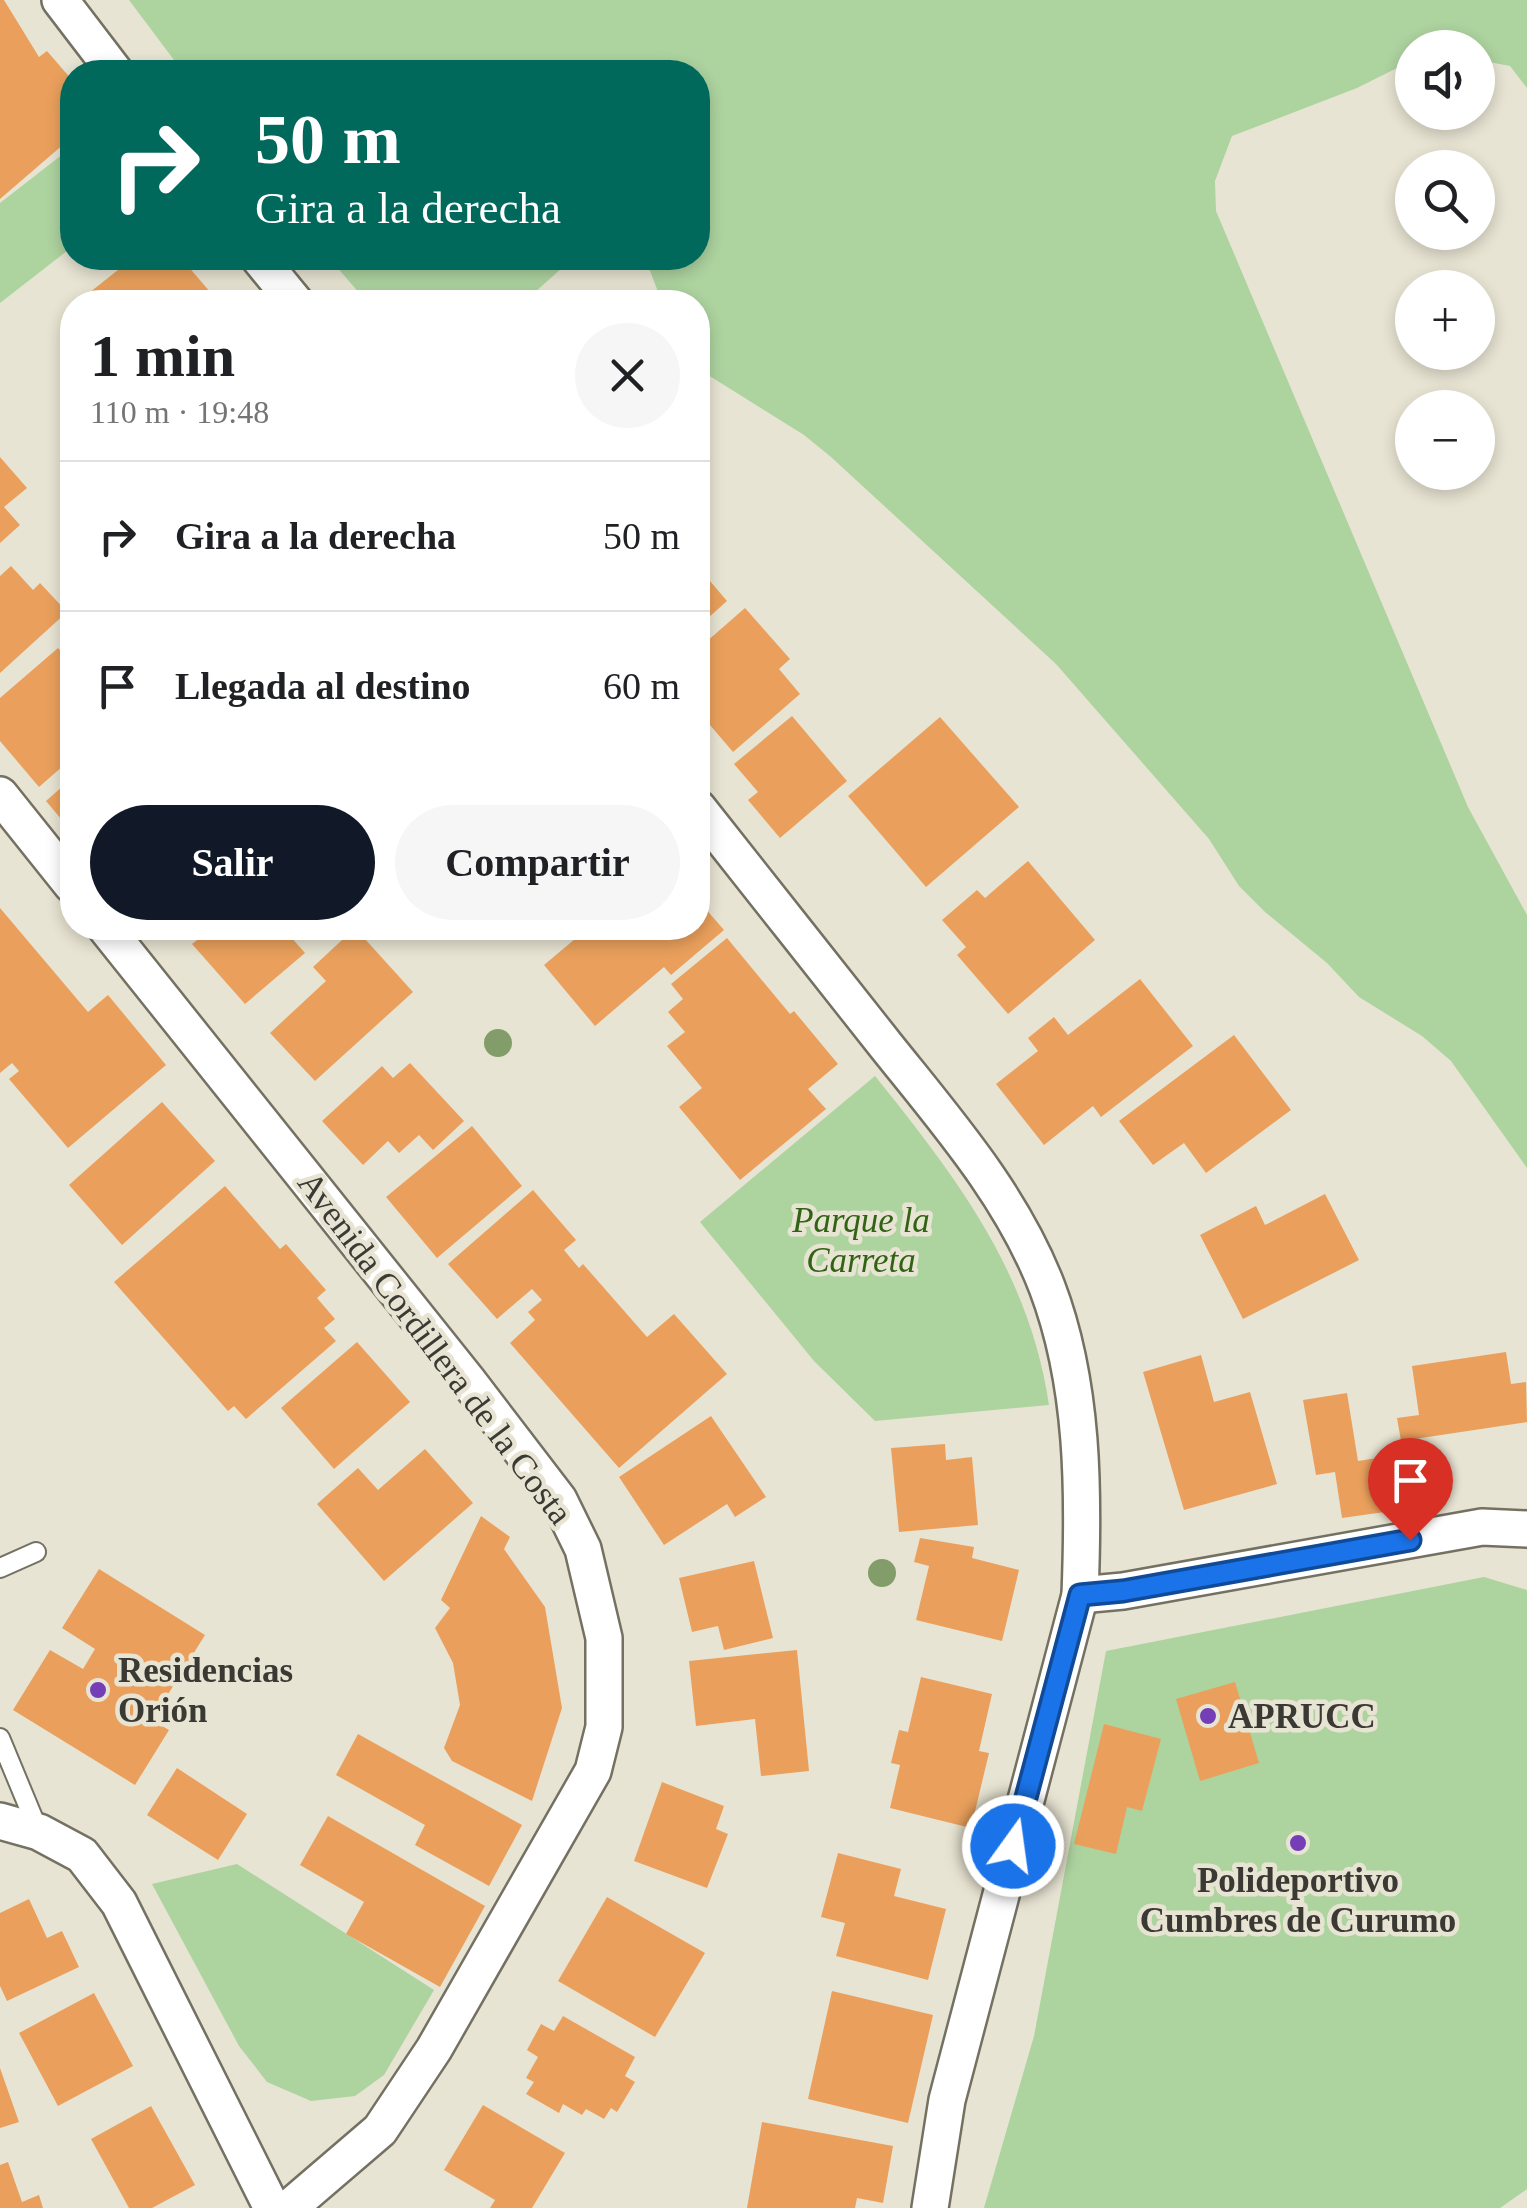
<!DOCTYPE html>
<html lang="es">
<meta charset="utf-8">
<style>
:root{--surface:#fff;--page:#f6f6f6;--text:#202124;--muted:#757577;--line:#e0e0e0;--accent:#111827}
body{margin:0;font-family:"Times New Roman",serif;background:var(--page);color:var(--text);height:100vh;display:flex;flex-direction:column;font-size:38px;white-space:nowrap}
*{box-sizing:border-box;margin:0}
p{font-size:32px;color:var(--muted)}
.icon{flex:none;width:55px;height:55px;fill:none;stroke:currentColor;stroke-width:2;stroke-linecap:round;stroke-linejoin:round}
.map{position:relative;flex:1;overflow:hidden}
.drawer{position:absolute;left:60px;top:290px;width:650px;height:650px;display:flex;flex-direction:column;background:var(--surface);border-radius:40px;box-shadow:0 5px 15px #0003}
.drawer>*{flex:none}
.hud{position:absolute;left:60px;top:60px;width:650px;height:210px;border-radius:40px;box-shadow:0 5px 15px #0003;background:#00695c;color:#fff;overflow:hidden}
.buttons{position:absolute;left:1395px;top:30px;display:grid;gap:20px}
.buttons a{display:grid;place-items:center;width:100px;height:100px;border-radius:50%;background:var(--surface);box-shadow:0 5px 15px #0003;font-size:50px}
.pin{position:absolute;display:grid;place-items:center;width:85px;height:85px;color:#fff;margin:-102px -42px;border-radius:50% 50% 50% 0;rotate:-45deg;box-shadow:0 0 10px #0007}
.pin .icon{rotate:45deg}
.me{position:absolute;width:110px;margin:-55px;rotate:14deg;stroke-linejoin:round;filter:drop-shadow(0 0 8px #0008)}
.turn{display:flex;align-items:center;gap:35px;height:210px;padding:0 30px;font-size:45px}
.turn .icon{width:130px;height:130px;stroke-width:2.5}
.turn b{display:block;font-size:70px;line-height:85px}
.round{display:grid;place-items:center;flex:none;width:105px;height:105px;border-radius:52px;background:var(--page)}
.summary{display:flex;align-items:center;justify-content:space-between;height:170px;padding:0 30px}
h1{font-size:60px;font-weight:700;line-height:75px}
.primary-button{display:flex;gap:20px;margin-top:auto;padding:20px 30px}
.primary-button a{flex:1;height:115px;border-radius:60px;background:var(--accent);color:#fff;font-size:40px;font-weight:700;line-height:115px;text-align:center}
.primary-button a+a{background:var(--page);color:var(--text)}
ul{padding:0;list-style:none}
li{display:flex;align-items:center;gap:30px;height:150px;padding:0 30px;border-top:2px solid var(--line)}
li div{flex:1}
li b{display:block;font-size:38px}
li em{font-style:normal}
.map>svg:first-child{display:block}
</style>
<div class="map">
<svg width="1527" height="2208" viewBox="0 0 1527 2208">
<rect width="100%" height="100%" fill="#e8e4d3"/>
<g fill="#add39f">
<polygon points="129,0 1527,0 1527,88 1510,66 1478,60 1478,48 1412,48 1412,64 1403,65 1357,88 1232,136 1215,181 1216,211 1468,807 1527,915 1527,1168 1451,1061 1422,1036 1359,997 1327,963 1265,912 1239,886 1209,839 1056,664 831,457 804,435 708,375 698,361 698,302 662,302 645,258 698,258 698,72 183,72"/>
<polygon points="72,147 72,247 0,303 0,203"/>
<polygon points="329,258 573,258 524,302 367,302"/>
<path d="M875 1076C957 1178 1029 1272 1049 1405L875 1421 814 1361 700 1222Z"/>
<polygon points="1484,1577 1527,1590 1527,2189 1500,2208 984,2208 1034,2036 1106,1651"/>
<polygon points="237,1864 434,1990 384,2075 355,2096 311,2101 267,2082 239,2046 152,1884"/>
</g>
<g fill="#eaa05c">
<polygon points="0,0 4,0 39,57 47,51 72,80 72,137 0,199"/>
<polygon points="133,258 181,258 211,293 199,302 97,302 89,293"/>
<polygon points="0,457 27,488 4,507 20,525 0,543"/>
<polygon points="11,566 33,590 40,583 67,612 0,673 0,576"/>
<polygon points="698,567 727,601 698,627"/>
<polygon points="745,608 790,659 779,669 800,694 733,752 698,711 698,649"/>
<polygon points="58,648 70,662 72,661 72,758 39,787 0,741 0,698"/>
<polygon points="792,716 847,781 780,838 748,800 758,792 734,764"/>
<polygon points="940,717 1019,807 926,887 848,796"/>
<polygon points="72,778 72,832 46,801"/>
<polygon points="1028,861 1095,940 1008,1014 957,955 966,947 942,920 977,890 985,898"/>
<polygon points="698,900 724,930 671,975 664,967 595,1026 544,965 588,928 698,928"/>
<polygon points="0,908 88,1012 108,995 166,1065 68,1148 9,1079 19,1071 12,1063 0,1073"/>
<polygon points="212,928 283,928 305,953 245,1004 192,944"/>
<polygon points="355,928 413,992 315,1081 270,1033 326,981 313,967"/>
<polygon points="727,938 790,1014 794,1011 838,1064 808,1089 826,1109 740,1180 679,1107 702,1088 667,1046 685,1032 668,1012 683,999 671,984"/>
<polygon points="1140,979 1193,1046 1101,1117 1093,1106 1044,1145 996,1084 1038,1051 1028,1038 1054,1017 1068,1035"/>
<polygon points="1234,1035 1291,1110 1206,1173 1184,1143 1153,1165 1119,1121"/>
<polygon points="410,1063 464,1121 433,1150 419,1135 399,1153 388,1141 363,1165 322,1121 382,1066 393,1078"/>
<polygon points="162,1102 215,1161 122,1245 69,1185"/>
<polygon points="472,1126 522,1186 437,1258 386,1197"/>
<polygon points="225,1186 280,1249 286,1244 326,1290 317,1298 335,1319 324,1328 336,1341 246,1419 234,1406 228,1411 114,1282"/>
<polygon points="533,1190 576,1240 564,1250 579,1268 583,1264 647,1337 674,1314 727,1374 619,1468 510,1343 535,1320 528,1312 542,1300 532,1289 497,1319 448,1264"/>
<polygon points="1325,1194 1359,1260 1243,1319 1200,1235 1256,1206 1265,1225"/>
<polygon points="357,1342 410,1402 334,1469 281,1408"/>
<polygon points="1506,1352 1511,1384 1526,1382 1527,1422 1401,1441 1397,1418 1419,1415 1412,1366"/>
<polygon points="1201,1355 1214,1402 1250,1392 1277,1484 1184,1510 1143,1372"/>
<polygon points="1347,1393 1358,1461 1390,1456 1399,1510 1342,1518 1335,1472 1316,1475 1303,1400"/>
<polygon points="711,1416 766,1497 735,1517 727,1504 664,1545 619,1477"/>
<polygon points="945,1444 946,1460 972,1457 978,1525 899,1532 891,1448"/>
<polygon points="425,1449 473,1503 384,1581 317,1504 358,1468 378,1490"/>
<polygon points="481,1516 510,1537 504,1549 545,1607 562,1708 532,1801 452,1761 444,1748 460,1705 453,1663 435,1628 450,1608 441,1600"/>
<polygon points="920,1538 974,1547 972,1558 1019,1570 1002,1641 916,1620 929,1566 914,1562"/>
<polygon points="754,1561 773,1638 724,1650 718,1626 692,1632 679,1578"/>
<polygon points="99,1569 205,1635 152,1720 169,1730 135,1785 13,1710 50,1650 83,1669 95,1649 62,1628"/>
<polygon points="797,1650 809,1771 761,1776 755,1719 696,1726 689,1661"/>
<polygon points="921,1677 992,1694 979,1751 989,1753 971,1828 890,1808 900,1765 891,1763 899,1730 908,1732"/>
<polygon points="1235,1682 1259,1763 1200,1781 1176,1699"/>
<polygon points="1104,1724 1161,1739 1142,1811 1127,1807 1116,1854 1074,1844"/>
<polygon points="358,1734 522,1825 489,1886 415,1845 425,1825 336,1775"/>
<polygon points="177,1768 247,1814 218,1860 147,1815"/>
<polygon points="662,1782 724,1806 716,1829 728,1834 707,1888 634,1861"/>
<polygon points="328,1816 485,1906 440,1987 346,1934 364,1902 300,1865"/>
<polygon points="838,1853 901,1869 894,1896 946,1909 928,1980 836,1956 845,1923 821,1917"/>
<polygon points="607,1897 705,1953 655,2037 558,1981"/>
<polygon points="29,1899 47,1938 62,1931 79,1967 7,2001 0,1986 0,1913"/>
<polygon points="832,1991 933,2015 908,2123 808,2099"/>
<polygon points="94,1993 133,2066 58,2106 19,2033"/>
<polygon points="563,2016 635,2057 625,2076 635,2082 617,2112 611,2108 604,2119 586,2109 582,2115 563,2104 559,2113 526,2094 534,2082 526,2078 538,2057 527,2050 541,2024 554,2031"/>
<polygon points="0,2068 19,2122 0,2128"/>
<polygon points="483,2105 565,2153 532,2208 490,2208 495,2200 444,2170"/>
<polygon points="151,2106 195,2185 152,2208 129,2208 91,2139"/>
<polygon points="762,2122 893,2146 883,2203 857,2198 855,2208 747,2208"/>
<polygon points="8,2162 22,2202 39,2195 43,2208 0,2208 0,2165"/>
</g>
<g fill="none" stroke-linecap="round" stroke-linejoin="round">
<g stroke="#747162" stroke-width="22">
<g id="service">
<polyline points="0,1568 36,1552"/>
<polyline points="0,1738 39,1832"/>
</g>
</g>
<g stroke="#747162" stroke-width="40">
<g id="minor">
<polyline points="60,0 115,72"/>
<polyline points="259,258 295,302"/>
<polyline points="0,795 72,885"/>
<path d="M698 808C761 888 824 967 887 1047 947 1122 1012 1196 1047 1287 1084 1384 1084 1493 1080 1595L947 2100 930 2208"/>
<polyline points="106,928 468,1381 559,1500 583,1549 604,1638 604,1727 593,1771 434,2049 380,2130 289,2208"/>
<polyline points="1080,1595 1123,1591 1482,1527 1527,1529"/>
<polyline points="0,1821 39,1832 82,1855 119,1903 272,2208"/>
</g>
</g>
<use href="#service" stroke="#fff" stroke-width="18"/>
<use href="#minor" stroke="#fff" stroke-width="35"/>
</g>
<g fill="#839d6a">
<circle cx="498" cy="1043" r="14"/>
<circle cx="882" cy="1573" r="14"/>
</g>
<g fill="none" stroke-linecap="round" stroke-linejoin="round">
<g stroke="#114b97" stroke-width="25">
<polyline id="route" points="1013,1846 1080,1595 1123,1591 1410,1540"/>
</g>
<use href="#route" stroke="#1a73e8" stroke-width="18"/>
</g>
<g fill="#743fb6" stroke="#e8e4d3" stroke-width="4">
<circle cx="98" cy="1690" r="10"/>
<circle cx="1208" cy="1716" r="10"/>
<circle cx="1298" cy="1843" r="10"/>
</g>
<g text-anchor="middle" dominant-baseline="central" stroke-width="9" stroke-linejoin="round" paint-order="stroke">
<g font-size="35" font-style="italic" fill="#306314" stroke="#e8e4d3">
<text x="861" y="1220">Parque la<tspan x="861" dy="40">Carreta</tspan></text>
</g>
<g font-size="35" fill="#3b3933" stroke="#e8e4d3">
<text transform="translate(435 1348) rotate(53)">Avenida Cordillera de la Costa</text>
</g>
<g font-size="35" font-weight="bold" fill="#3b3933" stroke="#e8e4d3" text-anchor="start">
<text x="118" y="1670">Residencias<tspan x="118" dy="40">Orión</tspan></text>
<text x="1228" y="1716">APRUCC</text>
<text x="1298" y="1880" text-anchor="middle">Polideportivo<tspan x="1298" dy="40">Cumbres de Curumo</tspan></text>
</g>
</g>
</svg>
<div class="buttons">
<a><svg class="icon" aria-label="sound" viewBox="0 0 24 24"><path d="M4 9h4l5-4v14l-5-4H4zM17 9q2 3 0 6"/></svg></a>
<a><svg class="icon" aria-label="search" viewBox="0 0 24 24"><circle cx="10" cy="10" r="6"/><path d="M15 15l6 6"/></svg></a>
<a>+</a>
<a>−</a>
</div>
<div class="pin" style="left:1410px;top:1540px;background:#d93025"><svg class="icon" aria-label="arrive" viewBox="0 0 24 24"><path d="M6 21V4h12l-3 4 3 4H6"/></svg></div>
<svg class="me" style="left:1013px;top:1846px" viewBox="-20 -20 40 40"><circle r="17" fill="#1a73e8" stroke="#fff" stroke-width="3"/><path d="M0-11L8 9 0 5-8 9z" fill="#fff"/></svg>
<div class="hud">
<div class="turn"><svg class="icon" aria-label="right" viewBox="0 0 24 24"><path d="M7 20v-9h11M14 6l5 5-5 5"/></svg><div><b>50 m</b>Gira a la derecha</div></div>
</div>
<section class="drawer">
<div class="summary"><div><h1>1 min</h1><p>110 m · 19:48</p></div><a class="round"><svg class="icon" aria-label="close" viewBox="0 0 24 24"><path d="M6 6l12 12M18 6L6 18"/></svg></a></div>
<ul>
<li><svg class="icon" aria-label="right" viewBox="0 0 24 24"><path d="M7 20v-9h11M14 6l5 5-5 5"/></svg><div><b>Gira a la derecha</b></div><em>50 m</em></li>
<li><svg class="icon" aria-label="arrive" viewBox="0 0 24 24"><path d="M6 21V4h12l-3 4 3 4H6"/></svg><div><b>Llegada al destino</b></div><em>60 m</em></li>
</ul>
<div class="primary-button"><a>Salir</a><a>Compartir</a></div>
</section>
</div>
